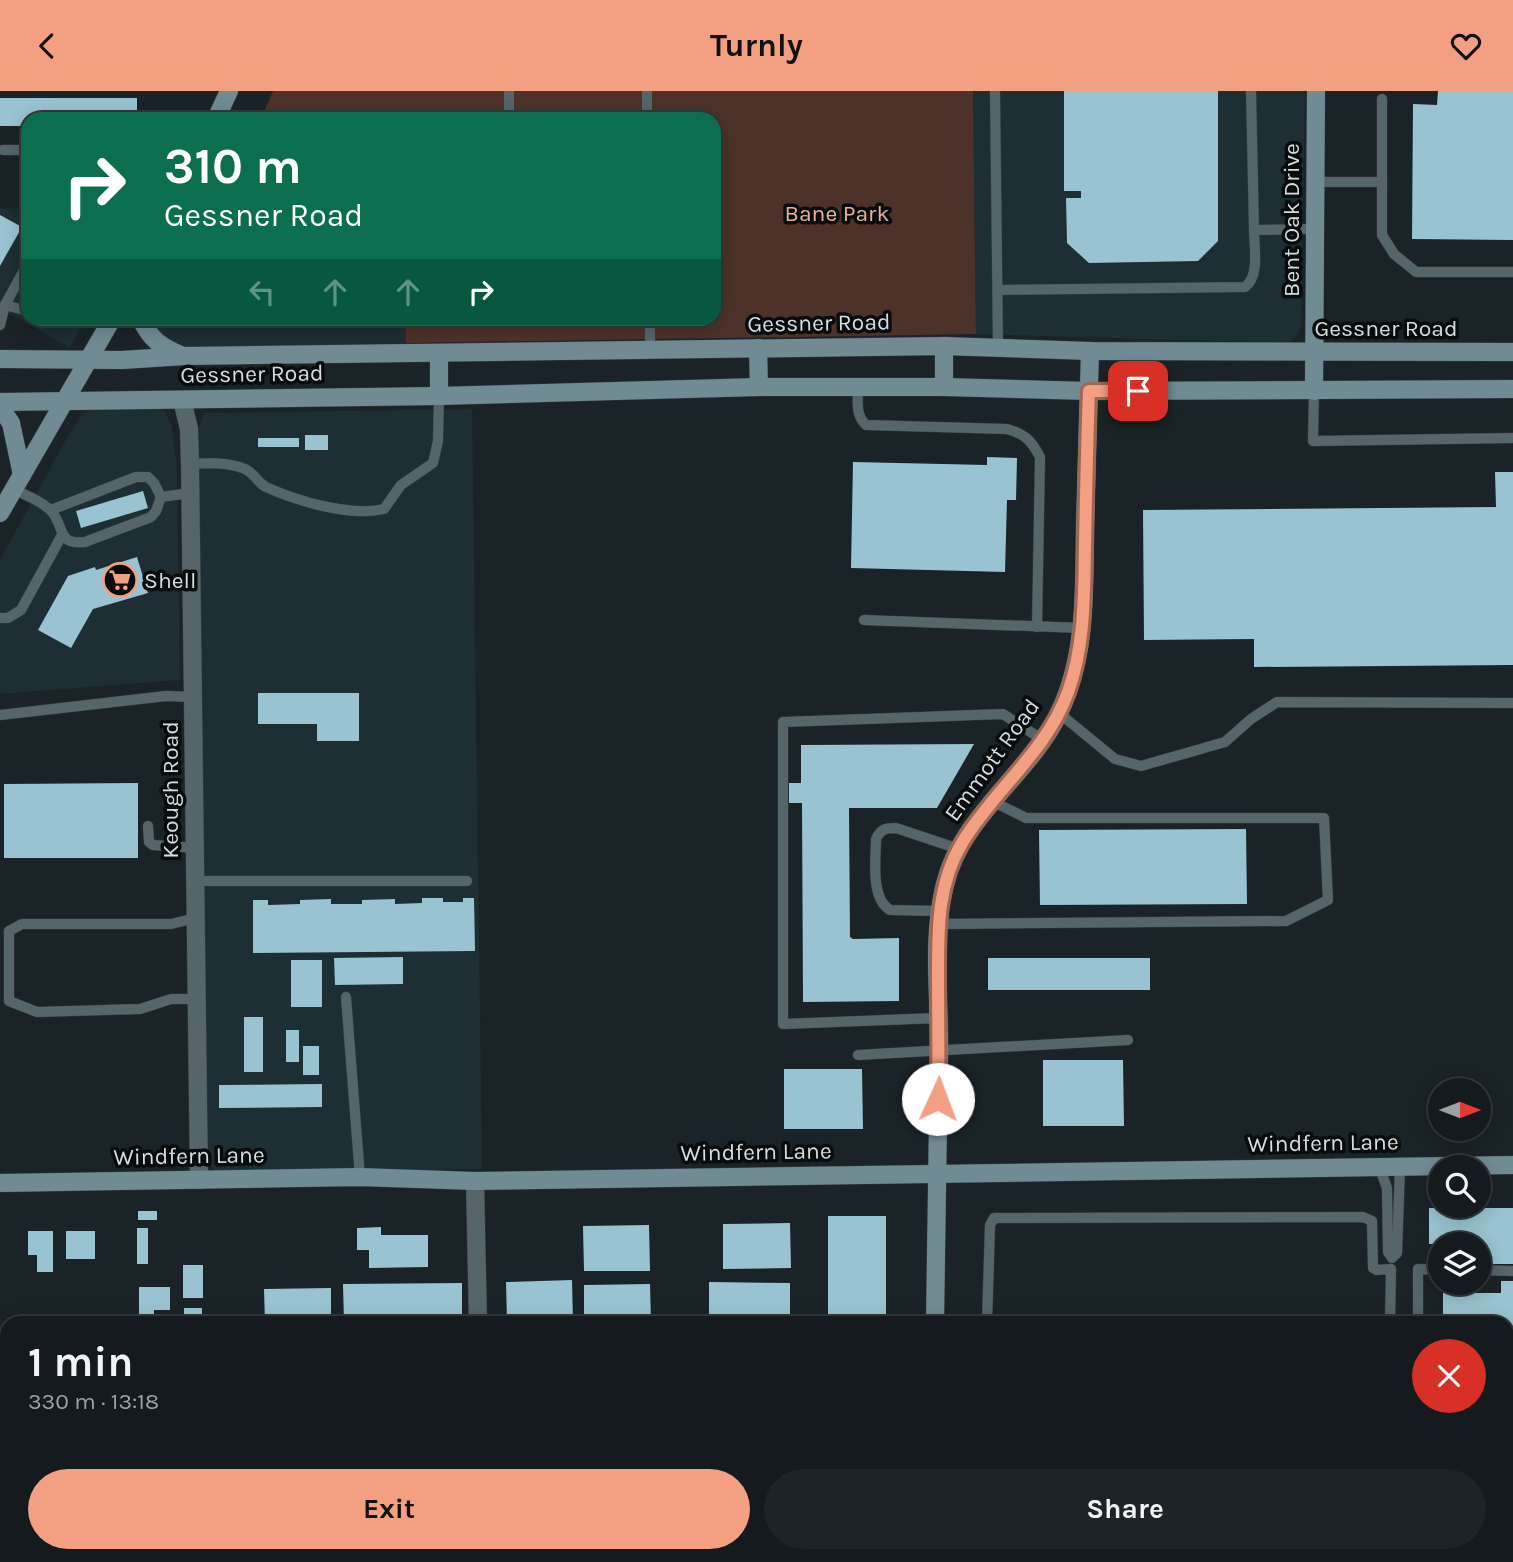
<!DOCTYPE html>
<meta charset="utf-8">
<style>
:root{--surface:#141a1d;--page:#1d2326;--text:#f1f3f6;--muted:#9da1a4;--line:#33383b;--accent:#f39f82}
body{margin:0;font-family:Karla,sans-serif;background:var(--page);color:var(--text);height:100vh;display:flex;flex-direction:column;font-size:26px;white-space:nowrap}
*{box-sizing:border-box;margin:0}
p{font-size:23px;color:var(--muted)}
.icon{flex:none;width:38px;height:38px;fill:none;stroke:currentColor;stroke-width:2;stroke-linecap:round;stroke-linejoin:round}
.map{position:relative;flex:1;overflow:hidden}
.details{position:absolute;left:0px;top:1225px;width:1514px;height:247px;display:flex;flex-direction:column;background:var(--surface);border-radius:21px 21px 0 0;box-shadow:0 4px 18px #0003,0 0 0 2px var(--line)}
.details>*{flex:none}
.hud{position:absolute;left:21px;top:21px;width:700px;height:214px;border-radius:21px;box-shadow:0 4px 18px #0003,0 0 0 2px var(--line);background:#0b6e4f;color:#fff;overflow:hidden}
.needle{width:46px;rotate:90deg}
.fabs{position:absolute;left:1428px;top:987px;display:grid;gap:14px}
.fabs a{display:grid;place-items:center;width:63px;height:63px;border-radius:50%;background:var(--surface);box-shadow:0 4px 18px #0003,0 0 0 2px var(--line);font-size:35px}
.pin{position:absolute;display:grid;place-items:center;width:60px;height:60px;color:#fff;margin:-30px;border-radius:14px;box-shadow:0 4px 10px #0006}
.me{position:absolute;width:77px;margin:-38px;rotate:2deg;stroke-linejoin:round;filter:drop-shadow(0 0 5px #0008)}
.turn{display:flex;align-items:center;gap:24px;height:147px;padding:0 28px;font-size:32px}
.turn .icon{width:91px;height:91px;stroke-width:2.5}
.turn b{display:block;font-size:49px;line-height:60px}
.lanes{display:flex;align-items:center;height:66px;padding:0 28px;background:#0003;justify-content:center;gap:35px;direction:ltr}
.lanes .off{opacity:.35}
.round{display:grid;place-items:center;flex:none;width:74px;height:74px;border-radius:37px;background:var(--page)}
.head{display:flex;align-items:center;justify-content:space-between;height:119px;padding:0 28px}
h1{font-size:42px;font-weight:700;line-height:52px}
.action{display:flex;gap:14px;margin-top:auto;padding:14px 28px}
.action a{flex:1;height:80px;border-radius:42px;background:var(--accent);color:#111;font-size:28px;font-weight:700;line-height:80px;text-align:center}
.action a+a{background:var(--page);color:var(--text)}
header{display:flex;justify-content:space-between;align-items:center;height:91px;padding:0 28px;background:var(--accent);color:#111;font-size:32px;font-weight:700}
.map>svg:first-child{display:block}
</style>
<header><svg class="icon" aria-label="back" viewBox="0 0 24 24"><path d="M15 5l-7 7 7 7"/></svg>Turnly<svg class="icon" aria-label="heart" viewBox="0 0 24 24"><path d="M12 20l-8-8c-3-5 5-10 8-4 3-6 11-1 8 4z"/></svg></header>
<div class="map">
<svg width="1513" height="1471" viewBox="0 0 1513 1471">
<rect width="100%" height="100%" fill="#1a2327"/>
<g fill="#1d2e34">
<polygon points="973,0 1305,0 1301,236 1296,246 1289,252 976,243"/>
<polygon points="0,117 28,118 28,228 86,228 70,257 0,217"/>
<polygon points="150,228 406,228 406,252 175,257 151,240"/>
<polygon points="153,315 165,320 172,336 177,378 180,589 0,603 0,469 69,343 83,323 97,317"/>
<polygon points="472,318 482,1078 219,1082 203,1070 199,337 204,322"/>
</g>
<polygon fill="#4d3229" points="273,0 973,0 976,243 406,252 406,228 714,228 714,28 261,28"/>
<g fill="#99c3d0">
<polygon points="1064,0 1218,0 1218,150 1198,170 1089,172 1067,152 1066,107 1081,107 1081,100 1064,100"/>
<polygon points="1438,0 1513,0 1513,149 1412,148 1413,13 1437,14"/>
<polygon points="0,7 137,7 137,28 28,28 28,35 0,35"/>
<polygon points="0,124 22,136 0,175"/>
<rect x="305" y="344" width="23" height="15"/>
<rect x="258" y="347" width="41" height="9"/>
<polygon points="987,366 1017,367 1016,409 1007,409 1005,481 851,477 853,371 987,374"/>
<polygon points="1495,381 1513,381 1513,574 1254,576 1254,548 1144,549 1143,419 1496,416"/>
<polygon points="143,400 148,417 81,437 76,420"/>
<polygon points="137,466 148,502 93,518 71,557 38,539 68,485 95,476 96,479"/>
<polygon points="258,602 359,602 359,650 317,650 317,633 258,633"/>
<polygon points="974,653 937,717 849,717 850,846 853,848 899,847 899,910 803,911 802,712 789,712 789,692 801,692 801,654"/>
<polygon points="138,692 138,767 4,767 4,693"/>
<polygon points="1246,738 1247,813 1040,814 1039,739"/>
<polygon points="422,807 443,807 443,811 463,811 463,807 474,807 475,860 253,862 253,809 268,809 268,814 300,813 300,809 331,808 331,813 362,813 362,809 395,808 395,813 422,812"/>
<polygon points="403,866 403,893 335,894 334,867"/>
<rect x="988" y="867" width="162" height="32"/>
<rect x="291" y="869" width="31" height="47"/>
<rect x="244" y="926" width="19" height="55"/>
<rect x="286" y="939" width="13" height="32"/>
<rect x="303" y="955" width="16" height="29"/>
<polygon points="1043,969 1123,969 1124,1035 1043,1035"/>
<polygon points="784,978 862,978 863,1038 784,1038"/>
<polygon points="322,993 322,1016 219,1017 219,994"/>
<polygon points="1429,1117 1513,1117 1513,1173 1479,1173 1479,1153 1429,1153"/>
<rect x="138" y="1120" width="19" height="9"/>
<rect x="828" y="1125" width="58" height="106"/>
<polygon points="790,1132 791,1177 723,1178 723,1133"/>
<polygon points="649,1134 650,1180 584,1180 583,1135"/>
<polygon points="381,1136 381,1144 428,1144 428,1176 369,1177 369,1159 357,1159 357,1137"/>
<rect x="137" y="1137" width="11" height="36"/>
<polygon points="28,1140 53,1140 53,1181 37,1181 37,1164 28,1164"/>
<rect x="66" y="1140" width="29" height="28"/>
<rect x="183" y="1174" width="20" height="33"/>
<polygon points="572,1189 573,1232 507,1232 506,1191"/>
<polygon points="1501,1190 1513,1190 1513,1321 1507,1321 1507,1232 1481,1232 1481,1225 1443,1225 1443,1202 1501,1202"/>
<polygon points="709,1191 790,1192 790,1232 709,1232"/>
<polygon points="462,1192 462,1232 344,1232 343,1193"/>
<polygon points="650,1193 651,1232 584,1232 584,1194"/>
<polygon points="139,1196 170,1196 170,1219 154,1219 154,1232 139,1232"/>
<polygon points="331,1197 331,1232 265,1232 264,1198"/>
<rect x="184" y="1217" width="18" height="15"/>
<rect x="33" y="1223" width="19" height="9"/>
<polygon points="1507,1357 1513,1357 1513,1471 1392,1471 1392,1465 1507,1465"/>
<rect x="28" y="1468" width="49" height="3"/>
</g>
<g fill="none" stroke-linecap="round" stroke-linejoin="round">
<g stroke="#343d41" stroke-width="11">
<g id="lane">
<polyline points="509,0 509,28"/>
<polyline points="647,0 647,28"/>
<polyline points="995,0 998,257"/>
<polyline points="1251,0 1254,139"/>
<polyline points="1382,8 1382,144 1394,163 1416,181 1513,181"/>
<polyline points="3,59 28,59"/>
<polyline points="1315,91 1381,91"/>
<path d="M998 199 1245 196C1260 185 1254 157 1254 139L1315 138"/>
<polyline points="5,214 28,220"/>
<polyline points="650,228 650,259"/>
<polyline points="0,234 5,214 28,172"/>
<path d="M858 296C858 310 855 324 866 334L1007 338C1025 343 1031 349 1040 366L1037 536"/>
<polyline points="1314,300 1313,350 1513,347"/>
<path d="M190 373C208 372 229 371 245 378 253 381 258 392 266 396 297 410 350 426 384 418L401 394 433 372 438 350 439 305"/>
<path d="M13 398C25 404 44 411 52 421 65 437 57 454 85 451L151 426 156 420 161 406 191 402"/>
<polyline points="51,419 136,386 148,386 154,392 161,406"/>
<polyline points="0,527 8,527 21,519 62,444"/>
<polyline points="864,529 1081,537"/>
<polyline points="1059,622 1115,668 1141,675 1225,651 1251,628 1277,611 1513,612"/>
<polyline points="0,624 166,605 194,606"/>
<polyline points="148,735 149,751 153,754 195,757"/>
<polyline points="195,790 467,790"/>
<path d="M940 820 890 819C870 807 876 768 876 748 881 738 885 737 896 737L959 758"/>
<polyline points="196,827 171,833 22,833 9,840 9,910 37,921 140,918 171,908 197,908"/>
<polyline points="938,833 1286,830 1328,809 1324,727 1026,727 992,710"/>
<polyline points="346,906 360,1086"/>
<polyline points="938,927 783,933 783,631 1003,623 1043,649"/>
<polyline points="858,964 1128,949"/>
<polyline points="1379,1075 1387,1097 1388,1161 1392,1167 1397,1162 1400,1075"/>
<polyline points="1479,1179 1513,1180"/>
<polyline points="987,1232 990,1134 994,1127 1363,1126 1372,1130 1373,1177 1377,1179 1391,1178 1390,1232"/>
<polyline points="1418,1232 1418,1178 1440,1179"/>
<polyline points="1507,1340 1513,1340"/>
<polyline points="213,1465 213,1471"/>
<polyline points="1383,1465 1383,1471"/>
<polyline points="477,1471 477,1465"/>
<polyline points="978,1471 982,1465"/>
</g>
</g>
<g stroke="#343d41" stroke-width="19">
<g id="street">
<polyline points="182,309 189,338 190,373 199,1089"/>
<polyline points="475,1090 478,1232"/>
</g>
</g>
<g stroke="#343d41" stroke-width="19">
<g id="secondary">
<polyline points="216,28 229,0"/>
<path d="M141 228C150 248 161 256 181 264"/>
<polyline points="758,257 759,296"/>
<polyline points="439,262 439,305"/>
<polyline points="0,268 122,269 185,265 944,255 1090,260 1513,261"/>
<polyline points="944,296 944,255"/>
<polyline points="1314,300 1316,0"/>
<polyline points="0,311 439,305 759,296 944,296 1089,300 1513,298"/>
<polyline points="0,316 11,332 22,384"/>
<polyline points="0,422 112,228"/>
<polyline points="0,1092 360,1086 475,1090 1513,1074"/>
<path d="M935 1232C936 1142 938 1052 939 962 940 906 931 848 945 793 962 724 1029 684 1059 622 1087 564 1084 498 1085 435 1087 377 1088 318 1090 260"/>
<polyline points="939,1465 939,1471"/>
</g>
</g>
<use href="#lane" stroke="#55656a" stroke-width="10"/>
<use href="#street" stroke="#55656a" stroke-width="18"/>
<use href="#secondary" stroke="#718b94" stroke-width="18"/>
</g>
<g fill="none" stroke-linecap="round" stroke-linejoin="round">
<g stroke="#9e6754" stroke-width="18">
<path id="route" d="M938 1008C939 967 938 927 938 886 938 839 937 794 962 752 994 699 1047 660 1068 601 1085 555 1084 503 1085 454 1086 403 1087 351 1089 300H1138"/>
</g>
<use href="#route" stroke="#f39f82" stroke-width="12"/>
</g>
<defs>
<g id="supermarket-ring" transform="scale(1.75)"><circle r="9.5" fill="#080c0d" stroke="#f39f82" stroke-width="1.5"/><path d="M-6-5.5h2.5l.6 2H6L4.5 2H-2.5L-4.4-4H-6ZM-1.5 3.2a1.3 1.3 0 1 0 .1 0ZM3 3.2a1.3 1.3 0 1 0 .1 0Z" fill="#f39f82"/></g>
</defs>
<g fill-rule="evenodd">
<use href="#supermarket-ring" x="120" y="489"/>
</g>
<g text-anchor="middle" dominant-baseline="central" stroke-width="7" stroke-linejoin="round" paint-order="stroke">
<g font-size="23" fill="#edaf9a" stroke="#080c0d">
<text x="837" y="122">Bane Park</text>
</g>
<g font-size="23" fill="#d6dcdf" stroke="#080c0d">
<text transform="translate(1291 129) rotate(-90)">Bent Oak Drive</text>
<text transform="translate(819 232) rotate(-1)">Gessner Road</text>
<text x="1386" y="237">Gessner Road</text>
<text transform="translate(252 283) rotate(-1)">Gessner Road</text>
<text transform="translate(992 669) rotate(-54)">Emmott Road</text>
<text transform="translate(170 699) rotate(-90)">Keough Road</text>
<text transform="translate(1323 1052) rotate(-1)">Windfern Lane</text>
<text transform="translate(756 1061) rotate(-1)">Windfern Lane</text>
<text transform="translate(189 1065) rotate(-1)">Windfern Lane</text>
</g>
<g font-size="23" fill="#d6dcdf" stroke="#080c0d" text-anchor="start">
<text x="144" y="489">Shell</text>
</g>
</g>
</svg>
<div class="fabs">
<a><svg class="needle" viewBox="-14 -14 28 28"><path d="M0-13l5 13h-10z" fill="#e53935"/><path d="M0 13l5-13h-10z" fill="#9da1a4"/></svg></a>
<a><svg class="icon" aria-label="search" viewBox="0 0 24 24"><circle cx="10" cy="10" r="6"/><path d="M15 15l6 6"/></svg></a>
<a><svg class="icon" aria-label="layers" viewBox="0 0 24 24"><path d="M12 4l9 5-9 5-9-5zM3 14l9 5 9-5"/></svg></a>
</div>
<div class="pin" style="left:1138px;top:300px;background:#d93025"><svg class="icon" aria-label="arrive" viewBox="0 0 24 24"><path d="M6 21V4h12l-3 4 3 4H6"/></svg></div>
<svg class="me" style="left:938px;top:1008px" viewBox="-20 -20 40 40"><circle r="19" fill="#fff"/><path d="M0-13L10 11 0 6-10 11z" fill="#f39f82"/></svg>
<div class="hud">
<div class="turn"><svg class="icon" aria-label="right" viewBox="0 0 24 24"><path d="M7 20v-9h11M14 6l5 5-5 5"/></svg><div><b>310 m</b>Gessner Road</div></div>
<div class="lanes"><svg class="icon off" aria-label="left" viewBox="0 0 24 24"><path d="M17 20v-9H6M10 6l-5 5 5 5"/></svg><svg class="icon off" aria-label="ahead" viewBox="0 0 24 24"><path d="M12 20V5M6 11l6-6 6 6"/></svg><svg class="icon off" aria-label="ahead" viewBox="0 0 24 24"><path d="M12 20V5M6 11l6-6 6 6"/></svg><svg class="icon" aria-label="right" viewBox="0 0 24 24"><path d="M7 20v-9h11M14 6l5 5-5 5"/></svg></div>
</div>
<section class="details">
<div class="head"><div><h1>1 min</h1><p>330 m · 13:18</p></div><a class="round" style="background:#d93025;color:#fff"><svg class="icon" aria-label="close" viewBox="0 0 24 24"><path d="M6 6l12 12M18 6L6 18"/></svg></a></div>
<div class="action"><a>Exit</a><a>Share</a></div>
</section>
</div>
